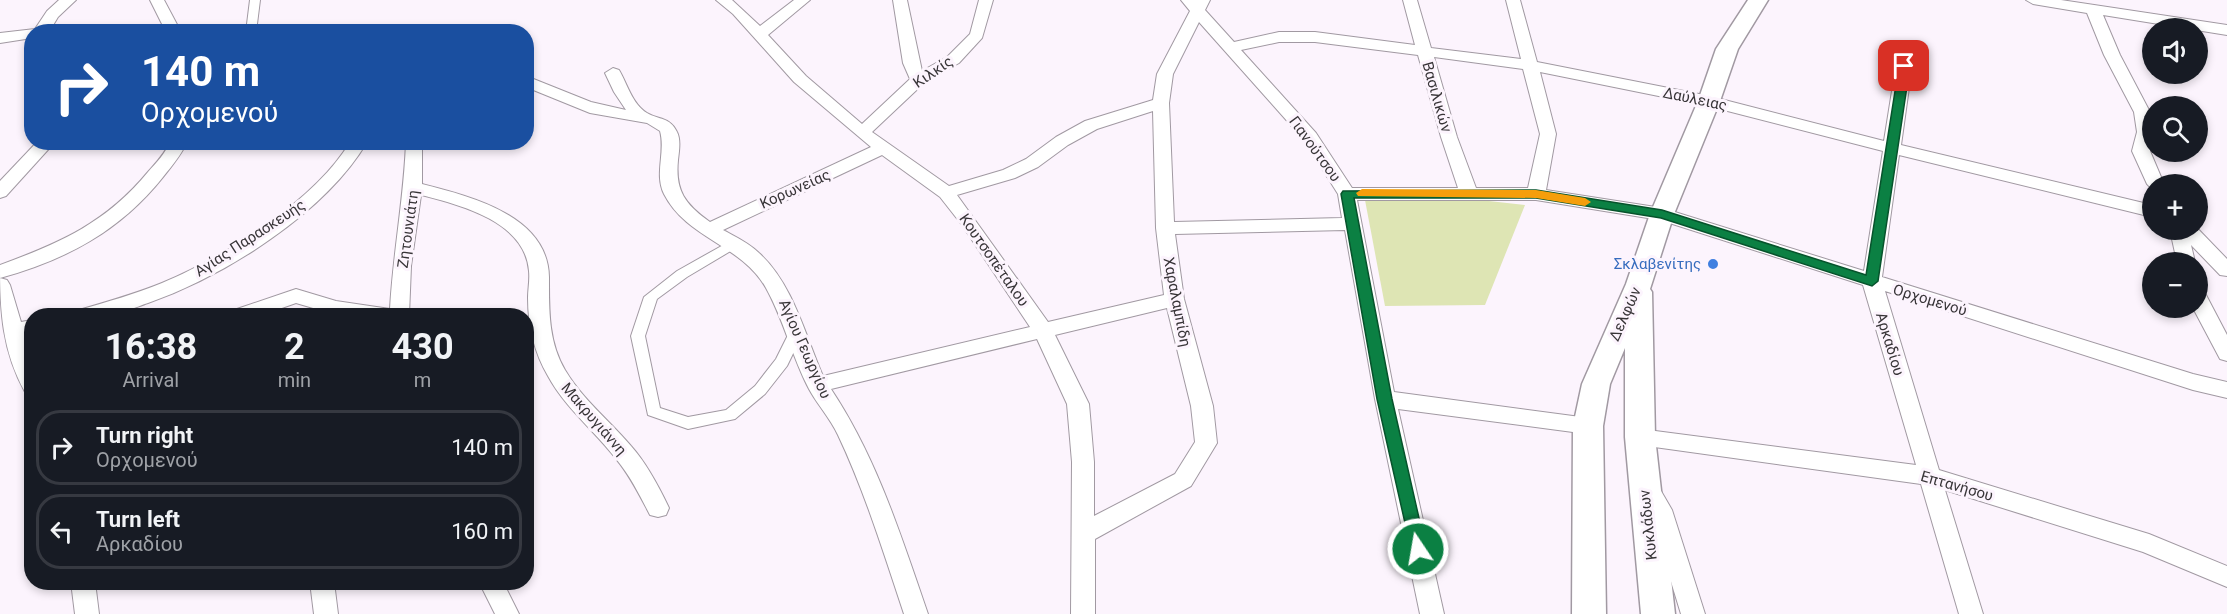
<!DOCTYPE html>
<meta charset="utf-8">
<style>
:root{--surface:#171b24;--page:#242831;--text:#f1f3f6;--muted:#9ea1a6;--line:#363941}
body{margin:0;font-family:Roboto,sans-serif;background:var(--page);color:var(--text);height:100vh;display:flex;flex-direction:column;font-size:22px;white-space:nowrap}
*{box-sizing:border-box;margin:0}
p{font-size:20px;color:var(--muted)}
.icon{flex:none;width:33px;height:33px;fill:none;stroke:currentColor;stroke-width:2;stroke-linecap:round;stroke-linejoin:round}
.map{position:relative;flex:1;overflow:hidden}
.details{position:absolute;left:24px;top:308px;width:510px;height:282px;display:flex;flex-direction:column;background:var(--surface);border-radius:24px;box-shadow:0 3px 9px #0003}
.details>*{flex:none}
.hud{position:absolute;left:24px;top:24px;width:510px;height:126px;border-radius:24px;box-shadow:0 3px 9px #0003;background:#1a4fa0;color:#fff;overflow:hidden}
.tools{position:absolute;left:2142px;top:18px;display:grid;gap:12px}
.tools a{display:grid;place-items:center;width:66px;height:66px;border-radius:50%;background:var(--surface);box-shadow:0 3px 9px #0003;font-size:30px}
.pin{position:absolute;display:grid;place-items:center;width:51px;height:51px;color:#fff;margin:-26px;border-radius:12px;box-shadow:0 3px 9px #0006}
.me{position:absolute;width:66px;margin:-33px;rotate:348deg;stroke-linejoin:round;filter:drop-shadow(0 0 4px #0008)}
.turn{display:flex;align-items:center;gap:21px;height:126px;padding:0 18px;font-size:27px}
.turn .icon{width:78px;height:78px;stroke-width:2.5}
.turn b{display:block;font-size:42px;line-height:51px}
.eta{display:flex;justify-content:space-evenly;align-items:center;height:102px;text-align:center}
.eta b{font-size:36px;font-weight:700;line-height:42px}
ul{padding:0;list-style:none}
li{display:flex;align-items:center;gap:18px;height:75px;margin:0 12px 9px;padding:0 6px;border:3px solid var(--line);border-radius:24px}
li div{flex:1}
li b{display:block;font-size:22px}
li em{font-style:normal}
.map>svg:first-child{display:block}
</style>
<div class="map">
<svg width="2227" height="614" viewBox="0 0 2227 614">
<rect width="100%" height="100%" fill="#fcf4fd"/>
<polygon fill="#dee5b4" points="1462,198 1525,205 1485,305 1385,306 1365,200"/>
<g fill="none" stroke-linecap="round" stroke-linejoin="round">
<g stroke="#a199a2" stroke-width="2">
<g id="pedestrian">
<polygon points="250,0 260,0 256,32 246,32"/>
<polygon points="734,239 739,240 740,243 739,246 687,277 657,299 645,336 660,408 688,417 726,410 755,386 776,359 790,331 795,330 802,335 787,366 765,394 735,419 688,429 648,415 631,336 644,297 677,271"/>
</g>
</g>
<g stroke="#a199a2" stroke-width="2">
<g id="minor">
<polygon points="59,0 76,0 58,17 49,32 32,32 32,38 0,43 0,33 35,29 47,11"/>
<polygon points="150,0 164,0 181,32 166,32"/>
<path d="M716 0H732L760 26 794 0H810L768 35 806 76 862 124 910 79 903 63 893 0H907L922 71 947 57 970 34 979 0H993L982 38 959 63 924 83 872 132 949 186 1003 170 1026 159 1056 137 1085 121 1153 100 1157 74 1190 11 1181 0H1210L1205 10 1234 42 1279 32H1315L1415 45 1403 0H1417L1431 48 1521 59 1506 0H1520L1537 62 1709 96 1884 141 1896 66 1898 63H1910L1912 66 1901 145 2152 205V217L1899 155 1882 277 2193 374 2227 382V398L2193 390 1885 291 1939 470 2149 534 2227 566V587L2143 552 1945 490 1983 614H1959L1921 484 1640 445 1632 443 1629 437 1632 431 1640 429 1916 465 1863 285 1660 220 1536 200H1357L1394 392 1588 418 1596 420 1599 426 1596 432 1588 434 1398 409 1444 614H1420L1375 399 1345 230 1175 234 1184 299 1213 406 1217 443 1191 486 1095 539V614H1071L1072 462 1067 404 1037 339 831 389C877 458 901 536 928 614H904C884 554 865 492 838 435 830 418 817 404 809 389 792 357 784 320 766 288 741 244 687 239 664 194 654 174 666 152 660 131L647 123 590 113 526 87V76L591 102 626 110 614 92 605 73 613 68 619 70C627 83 632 104 647 113 659 120 670 117 677 132 681 140 679 151 678 160 675 191 685 204 710 222L871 147 794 82 733 14ZM1199 22 1304 140 1338 194 1342 218 1174 222 1169 103 1173 74ZM1279 42H1315L1418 55 1441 137 1458 188H1352L1316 133 1241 50ZM1434 57 1523 69 1540 134 1528 188H1476L1457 137ZM1540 72 1708 106 1883 151 1864 271 1662 208 1546 190 1556 134ZM1153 111 1156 228 1164 295 1048 322 957 195 1015 178 1038 167 1068 145 1097 129ZM882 155 940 197 962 225 1030 327 823 376C805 335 793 284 759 253 749 243 736 237 723 230ZM1167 308 1191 406 1195 442 1175 474 1094 516V462L1089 404 1055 335Z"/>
<polygon points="2026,0 2061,0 2227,25 2227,35 2103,15 2120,55 2150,112 2152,136 2150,151 2164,184 2152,184 2152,189 2147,184 2132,151 2137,132 2134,112 2104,55 2087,13 2033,4"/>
<polygon points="37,142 55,142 6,196 0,198 0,181"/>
<path d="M170 142H187C181 155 172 166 163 177 120 231 66 260 0 278L7 280 10 285 21 322 32 320V334L25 336 32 359V394L25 392C2 350 0 311 0 265 60 243 106 223 148 172 156 163 165 154 170 142Z"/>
<path d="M350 142H367C325 213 225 276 148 303 136 307 121 314 108 315 98 316 87 315 76 315L79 310C107 302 135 294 162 283 224 257 315 201 350 142Z"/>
<path d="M406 142H422V184C469 196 548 215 549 277 549 309 548 341 565 370 582 399 609 420 631 446 647 464 659 487 669 508L666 515 658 517 650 515C640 496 631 477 617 460 595 431 566 409 548 376 534 352 528 326 528 298 528 289 530 280 529 271 525 221 460 205 421 195L411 266 409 315H337L296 303 262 315H231L234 310 296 289 336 301 390 309C393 253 404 198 406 142Z"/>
<polygon points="2198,229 2227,259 2227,276 2220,275 2191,245 2195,262 2177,262 2170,230"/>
<polygon points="2198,291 2205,293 2227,335 2227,361 2220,359 2193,308 2198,308"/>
<polygon points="1653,489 1661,491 1672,510 1705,614 1681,614 1650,513 1642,498 1645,491"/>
<polygon points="71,582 95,582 99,614 75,614"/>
<polygon points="310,582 334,582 338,614 314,614"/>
<polygon points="479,582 503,582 519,614 495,614"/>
</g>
</g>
<g stroke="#a199a2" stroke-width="3">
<polygon id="secondary" points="1748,0 1768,0 1738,49 1720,101 1674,214 1650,289 1652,292 1655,437 1675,614 1641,614 1625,437 1625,348 1610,384 1603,426 1606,614 1572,614 1573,426 1582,384 1626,284 1650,214 1698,101 1716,49"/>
</g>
<use href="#pedestrian" fill="#fff" fill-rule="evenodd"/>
<use href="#minor" fill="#fff" fill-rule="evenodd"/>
<use href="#secondary" fill="#fff" fill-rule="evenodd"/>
</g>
<polygon fill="#0b8043" stroke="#07532c" stroke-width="1.5" points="1904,63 1910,66 1878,281 1872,286 1661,218 1536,198 1354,198 1392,399 1426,549 1423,554 1418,556 1412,554 1377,399 1341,194 1343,191 1536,190 1662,210 1866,275 1899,66"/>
<polygon fill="#f59e0b" points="1362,189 1536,190 1585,198 1591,202 1585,206 1536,198 1358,196 1356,193"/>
<circle fill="#3f7fe0" stroke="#fcf4fd" stroke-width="2" cx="1713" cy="264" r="6"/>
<g text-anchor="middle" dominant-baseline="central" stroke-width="6" stroke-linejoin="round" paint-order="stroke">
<g font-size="15" fill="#383538" stroke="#fcf4fd">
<text transform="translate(933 72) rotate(-34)">Κιλκίς</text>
<text transform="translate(1437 97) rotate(74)">Βασιλικών</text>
<text transform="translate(1695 99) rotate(12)">Δαύλειας</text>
<text transform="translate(1315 149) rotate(54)">Γιανούτσου</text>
<text transform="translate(795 189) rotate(-24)">Κορωνείας</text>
<text transform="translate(408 229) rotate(-82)">Ζητουνιάτη</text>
<text transform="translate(250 238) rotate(-33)">Αγίας Παρασκευής</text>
<text transform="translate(994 260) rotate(55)">Κουτσοπέταλου</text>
<text transform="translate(1930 300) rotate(17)">Ορχομενού</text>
<text transform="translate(1177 302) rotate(79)">Χαραλαμπίδη</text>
<text transform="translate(1625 314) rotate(-66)">Δελφών</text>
<text transform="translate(1890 344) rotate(73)">Αρκαδίου</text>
<text transform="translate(805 349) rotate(66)">Αγίου Γεωργίου</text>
<text transform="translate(594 419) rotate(49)">Μακρυγιάννη</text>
<text transform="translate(1957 486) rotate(16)">Επτανήσου</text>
<text transform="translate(1648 525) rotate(-96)">Κυκλάδων</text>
</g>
<g font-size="15" fill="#366cbe" stroke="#fcf4fd" text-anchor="end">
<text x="1701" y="264">Σκλαβενίτης</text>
</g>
</g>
</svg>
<div class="tools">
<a><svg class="icon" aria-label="sound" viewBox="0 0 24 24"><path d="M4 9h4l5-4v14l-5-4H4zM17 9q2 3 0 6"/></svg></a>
<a><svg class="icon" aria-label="search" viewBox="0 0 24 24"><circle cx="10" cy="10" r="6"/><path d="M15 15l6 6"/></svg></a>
<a>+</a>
<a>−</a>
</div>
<div class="pin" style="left:1904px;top:66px;background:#d93025"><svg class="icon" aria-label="arrive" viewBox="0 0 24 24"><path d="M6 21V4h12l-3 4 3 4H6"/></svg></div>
<svg class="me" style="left:1418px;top:549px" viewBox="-20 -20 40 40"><circle r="17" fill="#0b8043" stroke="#fff" stroke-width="3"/><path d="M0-11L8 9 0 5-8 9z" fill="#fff"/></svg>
<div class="hud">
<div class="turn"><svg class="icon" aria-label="right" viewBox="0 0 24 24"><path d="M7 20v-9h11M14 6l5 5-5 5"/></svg><div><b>140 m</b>Ορχομενού</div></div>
</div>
<section class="details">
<div class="eta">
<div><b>16:38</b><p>Arrival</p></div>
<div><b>2</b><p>min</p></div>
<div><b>430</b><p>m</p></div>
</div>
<ul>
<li><svg class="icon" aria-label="right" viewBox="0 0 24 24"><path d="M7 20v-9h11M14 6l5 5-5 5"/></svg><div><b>Turn right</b><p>Ορχομενού</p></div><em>140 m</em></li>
<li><svg class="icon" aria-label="left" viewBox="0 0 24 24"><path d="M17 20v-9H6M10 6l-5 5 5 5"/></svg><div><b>Turn left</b><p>Αρκαδίου</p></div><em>160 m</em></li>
</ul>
</section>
</div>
